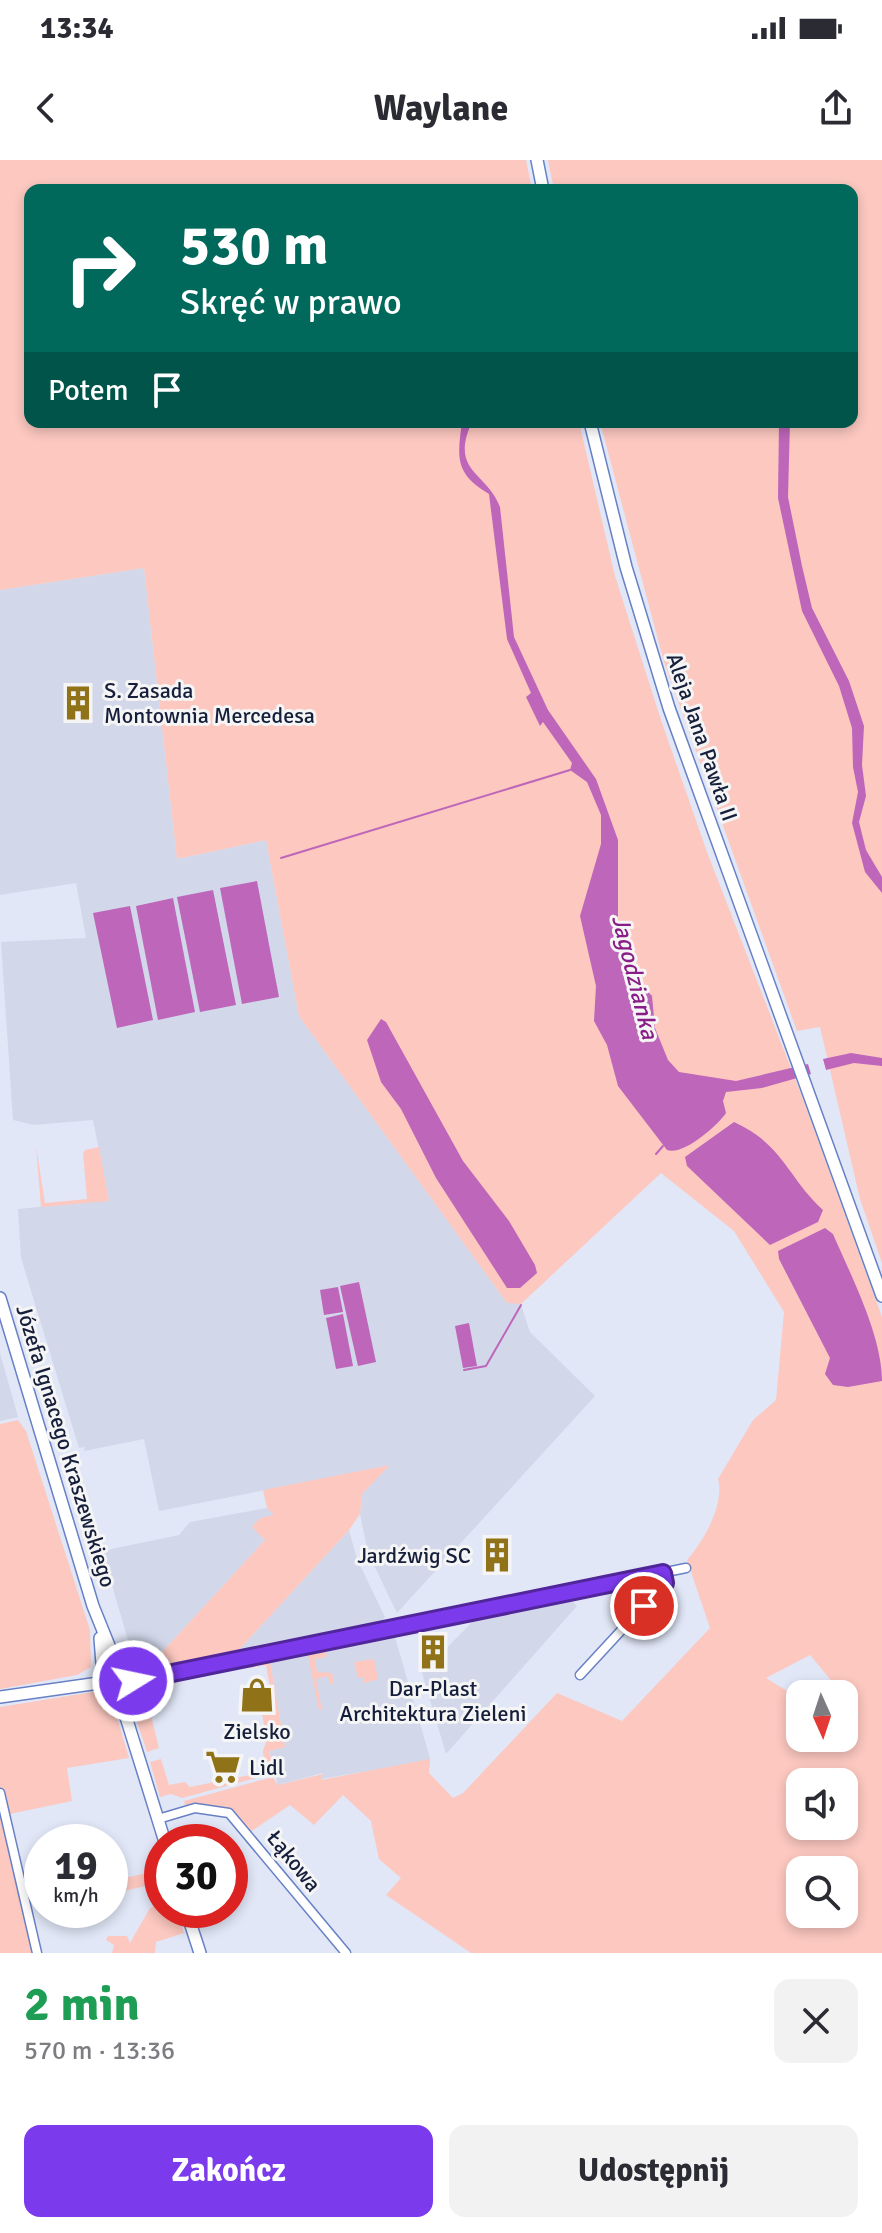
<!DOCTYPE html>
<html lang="pl">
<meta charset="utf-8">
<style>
:root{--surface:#fff;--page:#f2f2f3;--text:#2b2b33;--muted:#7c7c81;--accent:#7c3aed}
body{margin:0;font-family:Signika,sans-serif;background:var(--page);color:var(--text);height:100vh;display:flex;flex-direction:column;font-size:30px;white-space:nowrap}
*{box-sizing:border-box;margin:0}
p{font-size:26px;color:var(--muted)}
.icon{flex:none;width:44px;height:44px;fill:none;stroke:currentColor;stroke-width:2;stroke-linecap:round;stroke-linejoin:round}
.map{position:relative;height:1793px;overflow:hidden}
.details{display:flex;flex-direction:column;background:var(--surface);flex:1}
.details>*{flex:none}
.banner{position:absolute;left:24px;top:24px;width:834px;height:244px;border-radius:16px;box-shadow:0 4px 12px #0003;background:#00695c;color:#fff;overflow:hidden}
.needle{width:52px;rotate:177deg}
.buttons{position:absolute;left:786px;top:1520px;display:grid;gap:16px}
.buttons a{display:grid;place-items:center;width:72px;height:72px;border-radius:16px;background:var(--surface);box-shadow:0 4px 12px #0003;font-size:40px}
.speed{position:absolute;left:24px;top:1664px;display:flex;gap:16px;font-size:40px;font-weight:700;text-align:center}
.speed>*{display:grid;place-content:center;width:104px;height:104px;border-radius:50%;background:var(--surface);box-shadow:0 4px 12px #0003;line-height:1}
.speed small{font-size:20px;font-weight:400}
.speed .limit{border:12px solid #d22;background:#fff;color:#111}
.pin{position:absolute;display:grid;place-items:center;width:68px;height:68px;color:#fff;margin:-34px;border:4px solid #fff;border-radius:50%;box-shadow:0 2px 8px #0007}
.me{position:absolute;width:88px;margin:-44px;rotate:80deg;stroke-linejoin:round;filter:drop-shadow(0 0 6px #0008)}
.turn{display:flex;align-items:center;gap:28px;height:168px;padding:0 24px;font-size:36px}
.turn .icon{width:104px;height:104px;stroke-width:2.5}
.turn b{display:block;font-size:56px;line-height:68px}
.then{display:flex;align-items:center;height:76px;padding:0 24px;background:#0003;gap:16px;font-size:30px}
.round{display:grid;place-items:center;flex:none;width:84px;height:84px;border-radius:16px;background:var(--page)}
.head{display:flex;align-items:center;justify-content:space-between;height:136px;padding:0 24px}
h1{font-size:48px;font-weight:700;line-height:60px;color:#1e9e55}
.action{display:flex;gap:16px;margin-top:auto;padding:16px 24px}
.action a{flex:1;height:92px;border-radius:16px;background:var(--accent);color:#fff;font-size:32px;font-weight:700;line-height:92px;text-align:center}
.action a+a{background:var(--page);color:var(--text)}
.status{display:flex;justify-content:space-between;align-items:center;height:56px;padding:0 40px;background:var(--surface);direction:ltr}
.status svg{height:22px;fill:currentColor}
header{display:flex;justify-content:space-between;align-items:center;height:104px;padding:0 24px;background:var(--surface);font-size:36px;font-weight:700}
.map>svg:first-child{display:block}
</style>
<div class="status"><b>13:34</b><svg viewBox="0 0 49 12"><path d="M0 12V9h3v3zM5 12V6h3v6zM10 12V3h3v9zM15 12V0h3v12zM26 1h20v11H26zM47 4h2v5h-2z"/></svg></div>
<header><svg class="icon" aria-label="back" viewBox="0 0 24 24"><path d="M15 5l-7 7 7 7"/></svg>Waylane<svg class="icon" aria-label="share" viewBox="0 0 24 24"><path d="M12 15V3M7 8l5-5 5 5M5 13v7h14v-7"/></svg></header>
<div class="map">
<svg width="882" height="1793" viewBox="0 0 882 1793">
<rect width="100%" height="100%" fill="#e1e7f7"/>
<g fill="#d2d8ea">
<polygon points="144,408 177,699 266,680 299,856 507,1143 520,1142 530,1172 595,1236 397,1453 368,1393 360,1354 362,1334 388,1306 159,1351 144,1279 84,1291 85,1287 79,1288 21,1098 18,1049 109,1040 93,960 34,965 13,960 1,782 86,778 76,723 0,735 0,430"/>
<polygon points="0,1193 18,1257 0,1261"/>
<polygon points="267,1348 275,1356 252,1366 265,1380 153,1502 144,1507 135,1504 102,1391 179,1375 190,1362"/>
<polygon points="349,1370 357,1399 385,1457 380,1464 236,1493"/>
<polygon points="568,1438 577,1446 446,1594 422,1513 478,1456"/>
<polygon points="395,1477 430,1598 425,1652 374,1676 362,1612 321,1619 323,1613 278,1625 269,1591 285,1587 270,1502"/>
</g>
<g fill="#fcc8c0" fill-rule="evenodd">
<path d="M0 0H526L532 30H30V262H579L615 416 661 560 707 692 804 942 882 1157V1793H471L386 1735 401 1718 379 1699 371 1661 343 1635 314 1665 290 1645 249 1673 229 1653 186 1650 184 1641 273 1617 278 1625 323 1614 321 1620 430 1599 429 1613 453 1638 463 1633 557 1533 622 1561 710 1468 687 1400C704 1381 725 1343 718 1319L753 1260 776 1240 784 1152 734 1071 661 1013 521 1144 507 1143 299 856 266 680 177 699 144 408 0 430ZM810 1495 859 1554 844 1569V1578H800V1539L766 1518ZM800 1622H844V1666H800ZM800 1710H844V1754H800Z"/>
<polygon points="548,0 882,0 882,1103 860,1039 820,867 797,871 664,502 600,262 852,262 852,30 554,30"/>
<polygon points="36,986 45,1043 87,1039 83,993 85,990 99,987 109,1041 41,1047"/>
<polygon points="18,1260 26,1271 90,1470 91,1507 77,1515 0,1529 0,1264"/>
<polygon points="390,1305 362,1334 360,1354 349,1370 236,1493 161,1508 153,1502 265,1380 252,1367 260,1358 274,1355 267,1348 263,1330"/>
<polygon points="327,1488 326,1497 315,1499 317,1512 332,1513 334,1523 330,1524 328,1516 316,1519 322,1550 319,1550 308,1495 279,1498"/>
<polygon points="374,1499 378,1519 364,1523 363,1517 358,1518 354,1502"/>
<polygon points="267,1500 270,1502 285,1587 269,1591 275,1613 182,1638 171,1634 160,1637 150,1602 161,1599 169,1625 185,1622 190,1627 265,1612 263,1591 267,1579 260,1545 253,1542 272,1538 266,1505 249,1508 248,1504"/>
<polygon points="159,1523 163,1544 156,1552 136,1555 137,1525"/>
<polygon points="99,1531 112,1541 129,1598 67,1608 72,1641 0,1656 33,1793 0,1793 0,1547"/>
<polygon points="151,1556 159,1588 147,1592 136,1558"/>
<polygon points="152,1712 155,1724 110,1734 110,1721"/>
<polygon points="162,1742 162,1750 177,1750 184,1773 156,1782 155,1793 112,1793 114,1785 106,1780 108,1776 127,1776 130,1783 150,1748"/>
</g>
<g fill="#be66ba">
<path d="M462 262H472C449 312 487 312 500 347L514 477 548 550 596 619 618 680V756L614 773 625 782 633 816 652 836 655 868 668 900 679 912 736 921 808 904 811 914 762 928 726 932 723 941 726 953C717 966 683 996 667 990L618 926 607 885 594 861 596 826 580 756 601 684V655L587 622 570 610 572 603 543 562 540 566 526 537 531 533 507 479 489 334C455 314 457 298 462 262Z"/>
<polygon points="779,262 790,262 788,337 802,406 812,448 849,521 864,566 862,605 866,636 859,662 866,690 882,717 882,733 865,712 852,663 858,632 853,607 852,568 839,526 802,451 778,338"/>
<polygon points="257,721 279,837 242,844 220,728"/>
<polygon points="213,730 236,845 200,852 177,737"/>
<polygon points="173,738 195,852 158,860 136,746"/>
<polygon points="130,746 153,860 117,868 93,753"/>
<polygon points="381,859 386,862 463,1001 509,1061 535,1105 537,1113 520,1128 507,1128 436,1018 401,949 381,922 367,880"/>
<polygon points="851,893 882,898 882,906 854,903 826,910 823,899"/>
<path d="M734 962C784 985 787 1017 823 1050L818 1062 770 1085 687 1006 685 997Z"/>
<path d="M825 1068 833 1074C851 1116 882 1175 882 1221L848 1227 833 1225 825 1214 830 1198 779 1099 778 1091Z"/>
<polygon points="359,1122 376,1202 358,1206 340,1126"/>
<polygon points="338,1127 343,1152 324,1155 320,1130"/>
<polygon points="343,1154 353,1206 336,1209 326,1158"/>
<polygon points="469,1163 477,1206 463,1208 455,1166"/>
</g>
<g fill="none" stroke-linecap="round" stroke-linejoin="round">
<g stroke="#be66ba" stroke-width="2">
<polyline points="281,698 570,610"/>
<polyline points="656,994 663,986"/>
<polyline points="464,1210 486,1206 521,1145"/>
</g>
<g stroke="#6880c5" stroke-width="11">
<g id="street">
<polyline points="125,1510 152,1516"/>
<polyline points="580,1515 665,1423 663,1413"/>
<polyline points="123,1522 686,1408"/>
<polyline points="0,1633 37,1793"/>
<polyline points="158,1659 195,1648 229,1653 346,1793"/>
</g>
</g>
<g stroke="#6880c5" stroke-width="14">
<g id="secondary">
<polyline points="537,0 543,30"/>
<polyline points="590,262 626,407 669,548 882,1136"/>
<polyline points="0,1138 93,1446 112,1493 126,1513 126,1557"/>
<polyline points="100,1478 103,1517 110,1525"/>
<polyline points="111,1526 126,1557 165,1682"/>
<polyline points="0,1537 106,1522"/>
<polyline points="186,1750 200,1793"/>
</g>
</g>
<use href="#street" stroke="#fff" stroke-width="8"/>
<use href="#secondary" stroke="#fff" stroke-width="11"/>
</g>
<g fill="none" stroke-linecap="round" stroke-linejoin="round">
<g stroke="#51269a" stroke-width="20">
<polyline id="route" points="133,1521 663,1413 665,1423 644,1446"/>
</g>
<use href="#route" stroke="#7c3aed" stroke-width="14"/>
</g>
<defs>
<g id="building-bare" transform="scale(2.76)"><path d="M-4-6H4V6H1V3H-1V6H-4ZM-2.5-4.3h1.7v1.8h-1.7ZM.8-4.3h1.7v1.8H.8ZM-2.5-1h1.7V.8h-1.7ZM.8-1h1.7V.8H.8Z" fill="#907218" stroke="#f5f5f5" stroke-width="2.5" paint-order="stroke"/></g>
<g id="shop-bare" transform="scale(2.76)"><path d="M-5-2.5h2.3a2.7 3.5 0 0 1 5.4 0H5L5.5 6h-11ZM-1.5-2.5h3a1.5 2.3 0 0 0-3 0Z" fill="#907218" stroke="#f5f5f5" stroke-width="2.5" paint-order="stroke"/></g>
<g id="supermarket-bare" transform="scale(2.76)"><path d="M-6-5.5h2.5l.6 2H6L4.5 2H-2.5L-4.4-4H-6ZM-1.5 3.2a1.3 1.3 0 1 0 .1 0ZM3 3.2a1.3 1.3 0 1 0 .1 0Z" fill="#907218" stroke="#f5f5f5" stroke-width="2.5" paint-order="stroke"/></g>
</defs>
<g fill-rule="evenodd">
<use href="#building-bare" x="78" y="543"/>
<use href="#building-bare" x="497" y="1395"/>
<use href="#building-bare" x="433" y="1492"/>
<use href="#shop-bare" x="257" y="1535"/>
<use href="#supermarket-bare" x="223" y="1607"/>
</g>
<g text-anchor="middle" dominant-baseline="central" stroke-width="6" stroke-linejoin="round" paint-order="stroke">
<g font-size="22" fill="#151e3a" stroke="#f5f5f5" text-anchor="start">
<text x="104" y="530">S. Zasada<tspan x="104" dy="25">Montownia Mercedesa</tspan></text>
<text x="471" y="1395" text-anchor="end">Jardźwig SC</text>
<text x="433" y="1528" text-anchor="middle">Dar-Plast<tspan x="433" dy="25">Architektura Zieleni</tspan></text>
<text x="257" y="1571" text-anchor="middle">Zielsko</text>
<text x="249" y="1607">Lidl</text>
</g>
<g font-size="22" fill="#151e3a" stroke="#f5f5f5">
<text transform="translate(702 577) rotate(71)">Aleja Jana Pawła II</text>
<text transform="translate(66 1286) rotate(73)">Józefa Ignacego Kraszewskiego</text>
<text transform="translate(294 1701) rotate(51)">Łąkowa</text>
</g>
<g font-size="24" font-style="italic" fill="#891d88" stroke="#f5f5f5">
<text transform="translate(635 817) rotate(76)">Jagodzianka</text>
</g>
</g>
</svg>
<div class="buttons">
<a><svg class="needle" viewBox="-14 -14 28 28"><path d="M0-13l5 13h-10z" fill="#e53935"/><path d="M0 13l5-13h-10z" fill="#7c7c81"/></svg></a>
<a><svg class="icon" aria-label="sound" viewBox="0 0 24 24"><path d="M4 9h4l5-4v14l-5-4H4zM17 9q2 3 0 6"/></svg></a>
<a><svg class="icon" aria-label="search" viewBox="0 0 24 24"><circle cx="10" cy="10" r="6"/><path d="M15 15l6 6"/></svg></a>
</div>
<div class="speed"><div>19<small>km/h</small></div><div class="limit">30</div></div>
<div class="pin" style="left:644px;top:1446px;background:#d93025"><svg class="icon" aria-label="arrive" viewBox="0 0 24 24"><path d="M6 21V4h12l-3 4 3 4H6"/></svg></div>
<svg class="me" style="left:133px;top:1521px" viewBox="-20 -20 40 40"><circle r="17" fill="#7c3aed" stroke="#fff" stroke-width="3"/><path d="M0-11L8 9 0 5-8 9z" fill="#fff"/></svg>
<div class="banner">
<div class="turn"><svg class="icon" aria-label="right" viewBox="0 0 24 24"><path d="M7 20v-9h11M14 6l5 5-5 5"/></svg><div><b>530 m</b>Skręć w prawo</div></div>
<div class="then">Potem<svg class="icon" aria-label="arrive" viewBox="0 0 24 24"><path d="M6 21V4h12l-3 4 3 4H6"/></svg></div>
</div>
</div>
<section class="details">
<div class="head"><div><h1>2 min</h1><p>570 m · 13:36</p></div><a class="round"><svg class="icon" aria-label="close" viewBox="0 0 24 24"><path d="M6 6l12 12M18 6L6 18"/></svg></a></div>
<div class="action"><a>Zakończ</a><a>Udostępnij</a></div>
</section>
